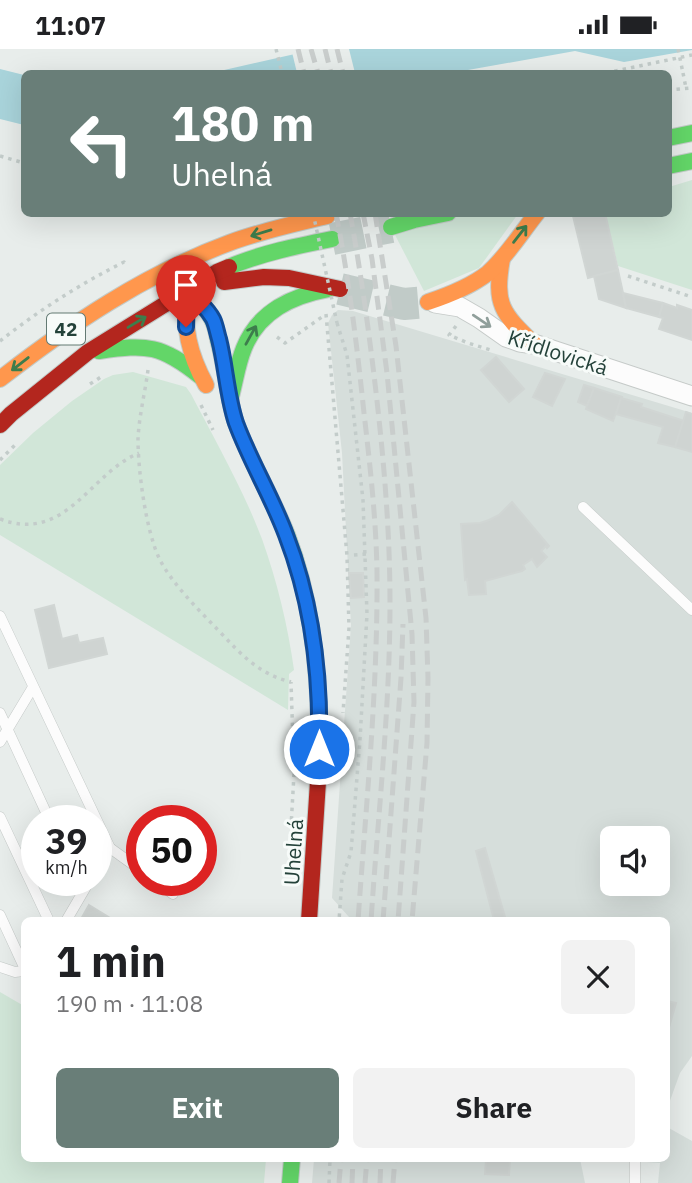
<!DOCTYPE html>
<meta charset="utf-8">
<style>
:root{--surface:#fff;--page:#f2f2f2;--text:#202124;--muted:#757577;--accent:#697e78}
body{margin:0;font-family:"IBM Plex Sans",sans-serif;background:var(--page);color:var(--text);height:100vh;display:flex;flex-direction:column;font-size:26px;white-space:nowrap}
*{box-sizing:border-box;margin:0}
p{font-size:23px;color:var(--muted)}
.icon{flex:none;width:38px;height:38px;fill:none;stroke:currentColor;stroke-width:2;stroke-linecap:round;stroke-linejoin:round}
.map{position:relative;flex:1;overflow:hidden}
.details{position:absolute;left:21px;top:868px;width:649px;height:245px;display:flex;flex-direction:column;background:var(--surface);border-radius:10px;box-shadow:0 7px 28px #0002}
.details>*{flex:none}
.banner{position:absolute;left:21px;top:21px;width:651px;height:147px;border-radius:10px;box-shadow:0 7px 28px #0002;background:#697e78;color:#fff;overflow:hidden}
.fabs{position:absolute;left:600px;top:777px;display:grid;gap:14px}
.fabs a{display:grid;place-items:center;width:70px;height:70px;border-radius:10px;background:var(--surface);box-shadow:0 7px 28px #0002;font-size:35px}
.speed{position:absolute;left:21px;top:756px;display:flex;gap:14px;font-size:35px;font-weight:700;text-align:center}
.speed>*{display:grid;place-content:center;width:91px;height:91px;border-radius:50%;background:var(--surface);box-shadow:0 7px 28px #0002;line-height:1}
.speed small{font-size:18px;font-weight:400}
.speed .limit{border:10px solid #d22;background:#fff;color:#111}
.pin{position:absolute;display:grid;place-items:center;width:60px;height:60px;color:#fff;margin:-72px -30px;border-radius:50% 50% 50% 0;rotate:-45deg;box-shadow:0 0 7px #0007}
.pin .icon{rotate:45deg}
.me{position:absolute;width:77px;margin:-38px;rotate:0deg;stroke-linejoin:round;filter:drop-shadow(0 0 5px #0008)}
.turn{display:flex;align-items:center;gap:24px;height:147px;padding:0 35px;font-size:32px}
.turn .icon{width:91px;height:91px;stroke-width:2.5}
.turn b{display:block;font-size:49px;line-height:60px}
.round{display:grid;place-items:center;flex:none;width:74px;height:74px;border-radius:10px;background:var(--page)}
.headline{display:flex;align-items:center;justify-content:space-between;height:119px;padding:0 35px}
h1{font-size:42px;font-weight:800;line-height:52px}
.primary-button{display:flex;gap:14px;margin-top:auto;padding:14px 35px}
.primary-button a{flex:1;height:80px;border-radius:10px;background:var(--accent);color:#fff;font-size:28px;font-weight:800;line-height:80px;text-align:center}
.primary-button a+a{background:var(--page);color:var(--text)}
.status{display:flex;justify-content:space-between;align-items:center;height:49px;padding:0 35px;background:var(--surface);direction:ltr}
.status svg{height:19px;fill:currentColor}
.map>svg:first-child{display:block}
</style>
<div class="status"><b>11:07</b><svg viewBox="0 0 49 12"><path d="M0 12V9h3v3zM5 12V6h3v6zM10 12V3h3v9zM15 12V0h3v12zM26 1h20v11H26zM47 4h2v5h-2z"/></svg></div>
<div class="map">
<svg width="692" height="1134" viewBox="0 0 692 1134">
<rect width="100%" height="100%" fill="#e8edeb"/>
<g fill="#d6dedb" fill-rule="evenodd">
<path d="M338 261 353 262 692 364V1007L680 1024 667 1060V872L348 871 349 868 332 849 351 576 342 404 328 274 332 266ZM612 789H658V835H612Z"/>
<polygon points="667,1078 692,1092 692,1134 658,1134 660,1114 619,1111 619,1110 667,1110"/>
<polygon points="314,1110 580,1110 585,1134 312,1134"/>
</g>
<g fill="#d1e6d8">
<polygon points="692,131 692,241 618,217 605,165 668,164 669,138"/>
<polygon points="465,165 518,165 479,219 424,242 394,184"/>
<path d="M133 323 186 338 191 345C216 393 243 440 262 490 277 532 288 577 294 621L289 625 288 661 0 486V416L33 384 72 352 104 330 113 326Z"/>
<polygon points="0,943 24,957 24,1110 266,1110 264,1134 0,1134"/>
</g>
<g fill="#a9d4db">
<polygon points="317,0 692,0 692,1 624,13 575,2 468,21 465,24 211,24"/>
<polygon points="0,20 24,26 24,76 0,70"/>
</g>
<polygon fill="#e8edeb" points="304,0 349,0 355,24 297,24 292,3"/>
<g fill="#cfd4d2" stroke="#d1d6d4" stroke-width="2">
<polygon points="585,164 605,164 618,221 588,229 573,167"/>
<polygon points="618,221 623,244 626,259 599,250 594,227"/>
<polygon points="623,244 663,254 659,268 626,259"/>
<polygon points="663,254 677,259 677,256 692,261 692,291 659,280 663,269 659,268"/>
<polygon points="496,308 524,340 509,353 481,321"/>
<polygon points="545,324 565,330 552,357 533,348"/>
<polygon points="584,336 594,339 587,357 578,353"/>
<polygon points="594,339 622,348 613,372 586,360"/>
<polygon points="621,349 642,355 641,358 684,372 675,398 658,394 663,378 616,365"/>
<polygon points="686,363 692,365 692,403 675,398"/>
<polygon points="512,453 549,497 547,499 546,497 541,502 547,508 537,518 532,510 523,516 525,520 522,522 485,532 486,545 469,546 467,530 465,531 461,475 480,474 489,471 499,466"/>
<polygon points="349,524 363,524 364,548 351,549"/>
<polygon points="54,556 62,590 77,586 79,594 103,589 107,605 49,619 35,561"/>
<polygon points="485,799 505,868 494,871 476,802"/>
<polygon points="89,856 115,872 83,872 81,870"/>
<polygon points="667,952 676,954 668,982 667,981"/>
<polygon points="486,1110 510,1110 509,1126 485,1125"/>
</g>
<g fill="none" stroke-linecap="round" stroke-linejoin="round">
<g stroke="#c1cbc8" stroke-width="32" stroke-dasharray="32 16" stroke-linecap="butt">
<polyline points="332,190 391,178"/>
<polyline points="340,240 404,255 428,253"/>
</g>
<g stroke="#c5cac8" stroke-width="11">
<g id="lane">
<polyline points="583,458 692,561"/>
<polyline points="0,567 110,799 142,822"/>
<polyline points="0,664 50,772"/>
<polyline points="0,693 33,638"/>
<polyline points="0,768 49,872"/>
<polyline points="96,821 110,799"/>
<polyline points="154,831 173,845"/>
<polyline points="0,866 24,918"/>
<polyline points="66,872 90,831"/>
<polyline points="0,918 15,923 24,922"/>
<polyline points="635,1110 635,1134"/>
</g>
</g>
<g stroke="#c5cac8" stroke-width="21">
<polyline id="street" points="435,254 460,258 479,269 506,288 520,293 534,295 692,347"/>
</g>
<g stroke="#c3cbc8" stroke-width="18">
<g id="fast">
<polyline points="668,89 692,84"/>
<polyline points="668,117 692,112"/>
<polyline points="391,178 414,171 448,164"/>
<path d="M229 218C262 204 297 197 332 190"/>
<path d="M187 243C197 251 206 258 212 270 215 276 217 284 218 290 226 318 227 347 236 374 250 412 272 448 287 486 314 556 321 641 319 717"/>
<path d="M99 302C148 295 161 296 200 327"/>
<path d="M230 351C235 334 237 316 244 299 259 262 292 247 329 240"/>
<polyline points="290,1134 292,1110"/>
</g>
</g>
<g stroke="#c3cbc8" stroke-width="18">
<g id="slow">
<path d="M502 210C494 256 502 264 534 295"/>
<path d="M187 243C183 278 189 305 206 336"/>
<path d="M428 253C449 246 470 238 488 224 507 207 521 184 537 164"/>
<path d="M0 330C71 275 145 225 229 194 261 182 294 175 327 167"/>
</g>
</g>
<g stroke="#c3cbc8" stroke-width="18">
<g id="jam">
<polyline points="224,233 264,228 289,229 340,240"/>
<polyline points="0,376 11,365 88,303 217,223 229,218"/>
<polyline points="309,872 319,717"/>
</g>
</g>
<g stroke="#c3ccca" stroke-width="3.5" stroke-dasharray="3.5 5" stroke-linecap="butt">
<polyline points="276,0 282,24"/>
<polyline points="606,24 692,6"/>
<polyline points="683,24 686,39"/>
<polyline points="668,41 692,39"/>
<polyline points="0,107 24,114"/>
<polyline points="628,227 692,248"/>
<polyline points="326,265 347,507 349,579 343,664"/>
<polyline points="337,274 347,306 363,451 367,565 360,691 351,803 342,830 339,872"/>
<polyline points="456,277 449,286 468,294 494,302"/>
<polyline points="277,288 285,294 322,268"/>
<path d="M0 292C38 262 80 235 124 213L126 216"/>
<path d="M148 321C145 344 139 367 138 390 138 422 146 483 160 511 174 537 198 560 218 581 241 605 258 625 291 633"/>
<polyline points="90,335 104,326"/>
<polyline points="201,356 213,381"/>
<polyline points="0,411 16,395"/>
<path d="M0 470C66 495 90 424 139 404"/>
<polyline points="354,506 366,505"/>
<polyline points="290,796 294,725 291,633"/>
<polyline points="329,1134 330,1110"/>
</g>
<use href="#lane" stroke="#fcfcfc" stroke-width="10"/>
<use href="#street" stroke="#fcfcfc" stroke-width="19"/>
<use href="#fast" stroke="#63d668" stroke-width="16"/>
<use href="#slow" stroke="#ff974d" stroke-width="16"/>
<use href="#jam" stroke="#b3261e" stroke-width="16"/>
<g stroke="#c9cdcc" stroke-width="5" stroke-dasharray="14 7" stroke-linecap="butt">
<polyline points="298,0 304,24"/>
<polyline points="311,0 318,24"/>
<polyline points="325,0 331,24"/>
<polyline points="337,0 343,24"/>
<path d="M336 164C349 231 357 297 364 364 370 416 376 469 377 522 378 639 366 756 358 872"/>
<path d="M350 164C361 224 369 283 376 343 384 413 390 483 390 554 390 660 378 766 371 872"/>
<polyline points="363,164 372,210 387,324 412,585 414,653 398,872"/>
<polyline points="375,164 396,297 426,569 428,629 427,694 412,872"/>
<polyline points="383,872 401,629 403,575"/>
<polyline points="339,1134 341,1110"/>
<polyline points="352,1134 353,1110"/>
<polyline points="365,1134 367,1110"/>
<polyline points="380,1134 381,1110"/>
<polyline points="393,1134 395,1110"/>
</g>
<g stroke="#c3ccca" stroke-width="3.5" stroke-dasharray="3.5 5" stroke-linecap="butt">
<polyline points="678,0 683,24"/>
<polyline points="313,164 337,274"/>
</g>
</g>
<defs><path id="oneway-shaft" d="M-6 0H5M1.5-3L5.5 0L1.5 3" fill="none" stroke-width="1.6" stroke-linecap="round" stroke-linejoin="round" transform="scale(1.75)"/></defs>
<g stroke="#3d7d4c">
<use href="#oneway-shaft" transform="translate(261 184) rotate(163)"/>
<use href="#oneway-shaft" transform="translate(520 185) rotate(-52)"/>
<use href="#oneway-shaft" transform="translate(137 273) rotate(-31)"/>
<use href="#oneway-shaft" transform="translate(251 286) rotate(-61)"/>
<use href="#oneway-shaft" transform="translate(20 315) rotate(142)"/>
</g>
<use stroke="#909f9b" href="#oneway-shaft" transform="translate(482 272) rotate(34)"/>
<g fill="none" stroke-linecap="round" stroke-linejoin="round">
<g stroke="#114b97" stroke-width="18">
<path id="route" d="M186 278 187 243C197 251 207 259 213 270 216 276 217 284 219 290 226 318 227 347 236 374 250 412 272 448 286 486 312 553 321 628 319 700"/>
</g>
<use href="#route" stroke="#1a73e8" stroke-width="12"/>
</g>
<g text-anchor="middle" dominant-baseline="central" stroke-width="6" stroke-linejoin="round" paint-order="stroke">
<rect fill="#f7fbf9" stroke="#637a73" stroke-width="2" x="47" y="264.5" width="38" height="31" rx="5"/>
<g font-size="19" font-weight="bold" fill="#24423a">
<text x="66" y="280">42</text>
</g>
<g font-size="21" fill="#24423a" stroke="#f7fbf9">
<text transform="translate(558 303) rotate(18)">Křídlovická</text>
<text transform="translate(293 803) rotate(-86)">Uhelná</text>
</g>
</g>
</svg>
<div class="fabs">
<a><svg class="icon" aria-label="sound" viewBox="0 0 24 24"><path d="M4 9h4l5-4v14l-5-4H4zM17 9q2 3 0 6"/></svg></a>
</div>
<div class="speed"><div>39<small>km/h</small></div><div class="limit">50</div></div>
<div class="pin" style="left:186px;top:278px;background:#d93025"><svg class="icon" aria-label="arrive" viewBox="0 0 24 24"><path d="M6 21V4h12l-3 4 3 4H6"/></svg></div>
<svg class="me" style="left:319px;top:700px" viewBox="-20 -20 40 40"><circle r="17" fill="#1a73e8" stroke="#fff" stroke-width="3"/><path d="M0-11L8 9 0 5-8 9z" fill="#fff"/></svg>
<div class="banner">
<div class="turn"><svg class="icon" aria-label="left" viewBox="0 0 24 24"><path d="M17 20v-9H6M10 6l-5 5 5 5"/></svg><div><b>180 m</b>Uhelná</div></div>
</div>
<section class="details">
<div class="headline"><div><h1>1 min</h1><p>190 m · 11:08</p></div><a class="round"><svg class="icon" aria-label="close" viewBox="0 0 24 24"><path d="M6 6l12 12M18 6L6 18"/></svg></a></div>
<div class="primary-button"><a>Exit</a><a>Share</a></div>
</section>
</div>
